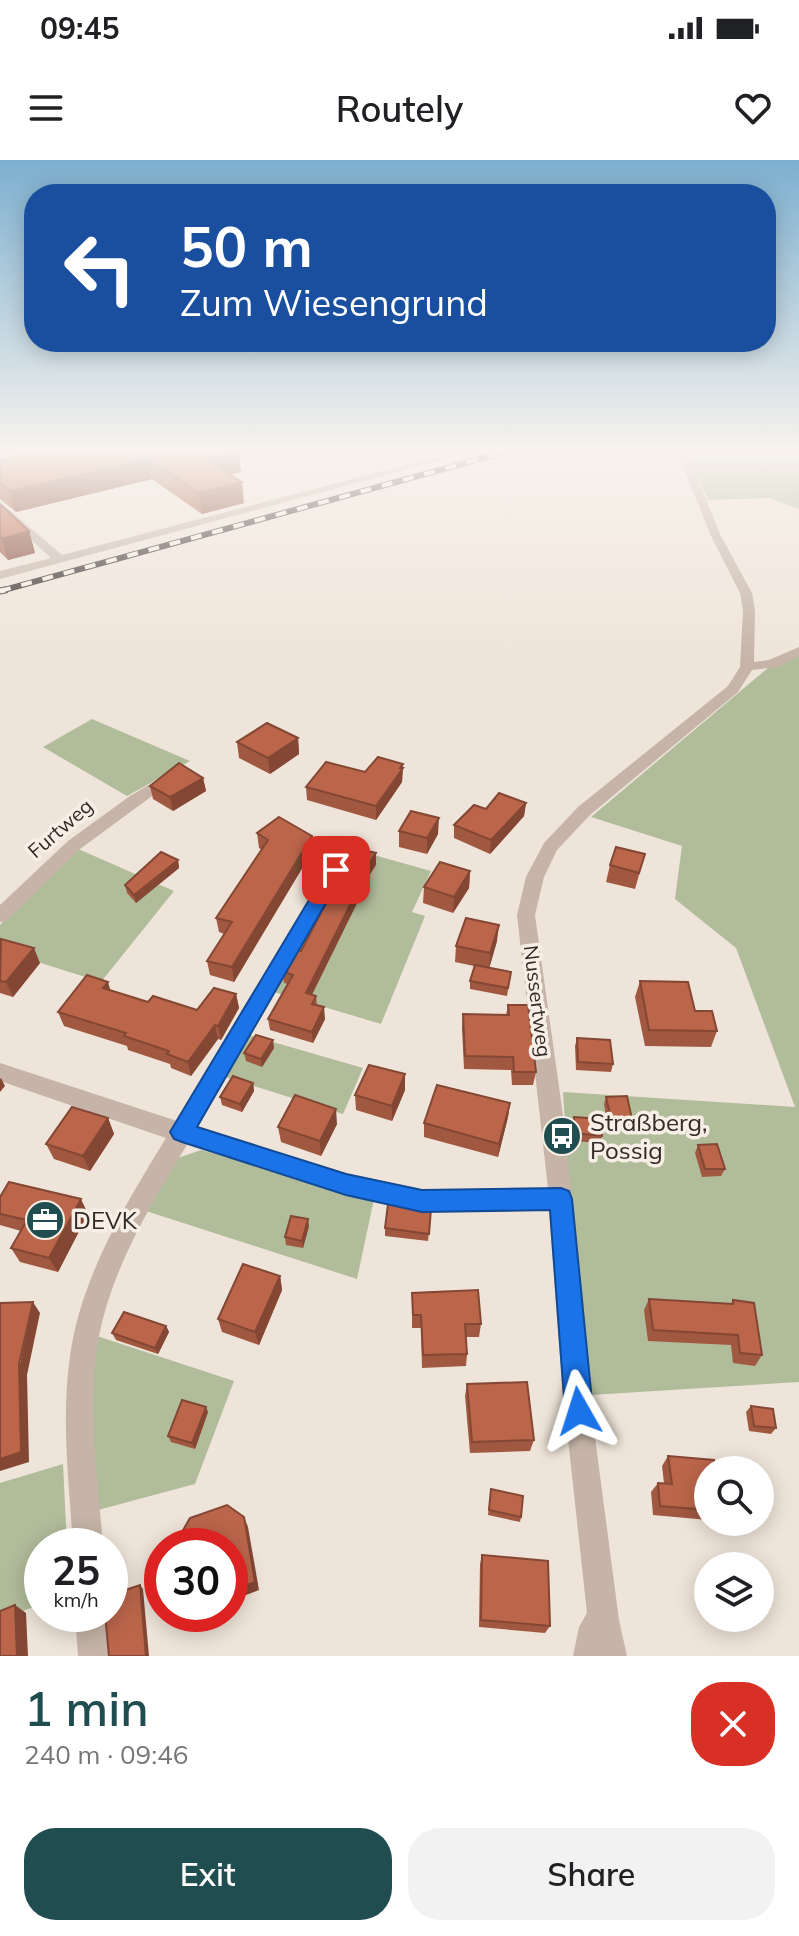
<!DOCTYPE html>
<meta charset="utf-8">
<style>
:root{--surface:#fff;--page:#f2f2f2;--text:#202124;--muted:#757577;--accent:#204d50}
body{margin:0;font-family:Mulish,sans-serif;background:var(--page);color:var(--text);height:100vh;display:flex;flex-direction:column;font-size:30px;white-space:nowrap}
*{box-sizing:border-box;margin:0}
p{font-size:26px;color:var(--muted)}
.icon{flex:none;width:44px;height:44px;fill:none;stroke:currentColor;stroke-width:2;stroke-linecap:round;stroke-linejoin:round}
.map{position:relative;height:1496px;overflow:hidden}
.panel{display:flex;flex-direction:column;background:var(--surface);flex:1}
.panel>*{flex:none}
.top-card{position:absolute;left:24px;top:24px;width:752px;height:168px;border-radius:32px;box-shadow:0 4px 20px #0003;background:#1a4fa0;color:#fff;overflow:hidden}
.controls{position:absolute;left:694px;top:1296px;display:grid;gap:16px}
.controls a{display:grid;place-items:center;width:80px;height:80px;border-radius:50%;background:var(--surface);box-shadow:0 4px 20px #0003;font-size:40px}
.speed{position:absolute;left:24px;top:1368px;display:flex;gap:16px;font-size:40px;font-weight:700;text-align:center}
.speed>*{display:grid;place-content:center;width:104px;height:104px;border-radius:50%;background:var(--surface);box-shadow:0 4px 20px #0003;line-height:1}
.speed small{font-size:20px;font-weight:400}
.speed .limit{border:12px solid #d22;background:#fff;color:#111}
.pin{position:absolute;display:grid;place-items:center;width:68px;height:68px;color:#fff;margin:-34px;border-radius:16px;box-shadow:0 4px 12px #0006}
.me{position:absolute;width:88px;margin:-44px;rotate:354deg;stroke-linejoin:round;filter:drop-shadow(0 0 6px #0008)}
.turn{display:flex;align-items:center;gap:28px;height:168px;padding:0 24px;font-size:36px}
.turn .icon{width:104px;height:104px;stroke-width:2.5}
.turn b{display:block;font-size:56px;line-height:68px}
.round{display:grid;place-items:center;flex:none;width:84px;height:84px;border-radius:32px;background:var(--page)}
.headline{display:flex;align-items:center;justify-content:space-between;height:136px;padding:0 24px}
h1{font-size:48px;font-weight:600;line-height:60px;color:var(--accent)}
.cta{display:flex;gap:16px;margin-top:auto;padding:16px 24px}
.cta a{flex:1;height:92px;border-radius:32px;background:var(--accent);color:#fff;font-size:32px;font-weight:600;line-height:92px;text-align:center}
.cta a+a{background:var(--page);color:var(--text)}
.status{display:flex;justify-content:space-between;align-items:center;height:56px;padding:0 40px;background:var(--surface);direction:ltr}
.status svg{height:22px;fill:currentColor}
header{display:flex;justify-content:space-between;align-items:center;height:104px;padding:0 24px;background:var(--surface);font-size:36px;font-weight:600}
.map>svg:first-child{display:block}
</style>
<div class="status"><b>09:45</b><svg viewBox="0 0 49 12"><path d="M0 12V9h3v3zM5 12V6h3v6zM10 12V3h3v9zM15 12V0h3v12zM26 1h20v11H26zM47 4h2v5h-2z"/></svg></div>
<header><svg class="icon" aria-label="menu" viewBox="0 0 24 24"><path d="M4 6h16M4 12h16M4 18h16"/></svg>Routely<svg class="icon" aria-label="heart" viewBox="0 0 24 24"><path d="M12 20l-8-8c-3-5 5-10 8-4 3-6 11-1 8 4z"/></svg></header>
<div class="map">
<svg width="799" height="1496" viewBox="0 0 799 1496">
<rect width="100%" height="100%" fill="#efe4d9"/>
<g fill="#b1bc9b">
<polygon points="686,292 799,292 799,349 769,338 708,340"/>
<polygon points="799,494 799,1222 591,1235 573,1098 563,932 795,947 736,788 675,739 682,686 591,657 768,508"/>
<polygon points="92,559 190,601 127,636 43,587"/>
<polygon points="76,688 174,731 101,822 0,790 0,765 39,721"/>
<polygon points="356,690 431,711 412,752 425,756 381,864 274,832"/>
<polygon points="249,875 363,908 343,954 225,917"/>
<polygon points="201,990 374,1039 357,1119 146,1051 178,998"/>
<polygon points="94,1175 234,1221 195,1324 98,1350 91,1237"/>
<polygon points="63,1304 67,1386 42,1386 42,1444 0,1459 0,1323"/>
</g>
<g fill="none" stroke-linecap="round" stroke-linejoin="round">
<g fill="#c5b4a7" fill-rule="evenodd">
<polygon points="456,292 471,292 0,419 0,411 51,398 0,351 0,342 62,395"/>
<path d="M673 292H683L689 298 721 376 752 433 755 451 754 502 769 500 799 487V496L777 507 752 510 738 532 590 655 557 690 544 717 535 755 566 977 588 1224 619 1460 627 1496H573L579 1467 587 1453 562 1224 549 1050 422 1052 346 1035 188 983C148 1049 105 1119 96 1196 89 1259 98 1323 103 1386H73C69 1323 61 1259 70 1196 81 1117 125 1045 166 978L0 921V903L177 961 272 807 337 693 345 687 353 693 198 966 346 1013 422 1030 548 1028 517 755 526 717 544 683 578 647 728 526 740 507 743 451 740 433 711 376 680 299Z"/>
<polygon points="157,620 165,625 163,628 80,689 6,761 0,762 0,745 68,681 130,636"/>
<polygon points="75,1454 107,1454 110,1496 78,1496"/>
</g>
<g stroke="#322a27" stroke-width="6">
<polyline id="rail-far1" points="0,431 505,292"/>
</g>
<g stroke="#322a27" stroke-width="7">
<polyline id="rail" points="0,431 5,430"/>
</g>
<use href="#rail-far1" stroke="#f7efe5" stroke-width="4" stroke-dasharray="11" stroke-linecap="butt"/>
<use href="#rail" stroke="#f7efe5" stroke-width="5" stroke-dasharray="14" stroke-linecap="butt"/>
</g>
<g fill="#a15840">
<polygon points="238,292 241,312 230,315 244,343 202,354 152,319 16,352 0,339 0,300"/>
<polygon points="0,344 29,371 35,393 8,400 0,392"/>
<polygon points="298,578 299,594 270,614 239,598 237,582"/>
<polygon points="403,604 402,622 376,660 307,640 306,627"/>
<polygon points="203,618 206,631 173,651 153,639 150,626"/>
<polygon points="526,643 524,656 490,694 454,678 454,665 486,649"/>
<polygon points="399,671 438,674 427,694 399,687"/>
<polygon points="257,673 313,690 234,822 210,815 207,801 224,774 219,772 216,758 262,690 259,688"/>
<polygon points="645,694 635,729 606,722 610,705"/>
<polygon points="178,700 179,708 136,743 127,733 125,725"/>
<polygon points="376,705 358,732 358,741 312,835 316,836 317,845 325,859 313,883 270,870 268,859 288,824 284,823 282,811"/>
<polygon points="470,711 469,728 453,753 423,743 424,727"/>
<polygon points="0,780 40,803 13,837 0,833"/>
<polygon points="497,781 489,808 511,812 507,836 470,829 470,821 474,806 455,802 456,786"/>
<polygon points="640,821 695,851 717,871 711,887 645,886 635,837"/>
<polygon points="111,831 148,842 197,850 236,834 239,848 221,880 218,879 191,916 171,908 170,904 128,890 127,886 64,866 58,852"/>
<polygon points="508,845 536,912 533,925 512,925 511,910 464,909 462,868 463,854 506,855"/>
<polygon points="577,878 613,904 611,912 576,910 575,886"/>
<polygon points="274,888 262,907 246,901 244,893"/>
<polygon points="253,923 254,931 242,952 222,945 220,937"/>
<polygon points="405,930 392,961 356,950 355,935"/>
<polygon points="606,937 632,959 629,967 608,967 604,944"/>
<polygon points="510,943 508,957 498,997 424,977 424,963"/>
<polygon points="574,957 602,976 599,983 573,981 572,964"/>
<polygon points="108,958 114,974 90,1011 54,999 46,984"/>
<polygon points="337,964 321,996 281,982 278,967"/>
<polygon points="698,985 725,1009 721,1016 702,1017 695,993"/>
<polygon points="0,1037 88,1054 58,1112 20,1102 11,1088 21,1071 0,1065"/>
<polygon points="431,1049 428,1081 385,1076 385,1068"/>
<polygon points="309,1066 303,1088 286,1085 285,1077"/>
<polygon points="280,1116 282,1130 259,1185 222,1172 218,1159"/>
<polygon points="412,1133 481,1164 479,1177 466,1177 467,1194 466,1206 422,1208 421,1168 412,1168"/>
<polygon points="649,1139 731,1144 733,1140 762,1195 755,1206 733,1203 731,1185 648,1181 644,1150"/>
<polygon points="166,1166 169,1172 158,1194 116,1180 112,1173"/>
<polygon points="467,1224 534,1280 530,1291 470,1293 465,1236"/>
<polygon points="751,1246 776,1268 771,1274 749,1271 746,1252"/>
<polygon points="208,1252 195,1289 171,1282 168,1276"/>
<polygon points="668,1296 708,1310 708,1360 653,1355 651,1332 658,1323 664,1323 662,1306"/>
<polygon points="491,1329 521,1357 520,1362 488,1355"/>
<polygon points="482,1395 550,1466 545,1473 479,1467 480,1404"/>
</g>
<g fill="#834734">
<polygon points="239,292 241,312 210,320 207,300"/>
<polygon points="149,299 152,319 16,352 10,331"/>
<polygon points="242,322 244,343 202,354 199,333"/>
<polygon points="29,371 35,393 8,400 2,379"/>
<polygon points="298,578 299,594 270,614 268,598"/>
<polygon points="403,604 402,622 376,660 376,646"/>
<polygon points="203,618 206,631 173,651 170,637"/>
<polygon points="526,643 524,656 490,694 491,680"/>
<polygon points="439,658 438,674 427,694 427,678"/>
<polygon points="312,676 313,690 234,822 232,807"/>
<polygon points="376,693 376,705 358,732 358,741 307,844 306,833 353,728"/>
<polygon points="178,700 179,708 136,743 134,735"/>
<polygon points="470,711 469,728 453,753 454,737"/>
<polygon points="499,765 497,781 489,809 490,793"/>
<polygon points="34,788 40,803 13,837 6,822"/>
<polygon points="108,822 112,836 103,828"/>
<polygon points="236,834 239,848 221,880 218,866"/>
<polygon points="324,847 325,859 313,883 312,872"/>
<polygon points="215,865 218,879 191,916 188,902"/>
<polygon points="273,880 274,888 262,907 261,899"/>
<polygon points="405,914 405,930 392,961 392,946"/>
<polygon points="1,918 5,926 0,932 0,919"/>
<polygon points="253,923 254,931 242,952 240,944"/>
<polygon points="510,943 508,957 498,997 499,984"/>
<polygon points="336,949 337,964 321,996 320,981"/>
<polygon points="108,958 114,974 90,1011 83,996"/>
<polygon points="81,1039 88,1054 58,1112 49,1098"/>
<polygon points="308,1059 309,1066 303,1088 302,1081"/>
<polygon points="280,1116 282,1130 259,1185 255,1172"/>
<polygon points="33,1142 40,1153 27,1215 29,1302 0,1311 0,1299"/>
<polygon points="166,1166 169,1172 158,1194 155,1188"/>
<polygon points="206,1247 208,1252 195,1289 192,1283"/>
<polygon points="244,1357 248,1367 259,1430 230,1441 230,1432"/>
<polygon points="140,1425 143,1429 149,1496 146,1496"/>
<polygon points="15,1445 26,1453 28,1496 17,1496"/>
</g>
<g fill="#bb664b" stroke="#834734" stroke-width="2">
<polygon points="39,292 239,292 207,300 242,322 199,333 149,299 10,331 0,323 0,300"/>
<polygon points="0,344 29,371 2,379 0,377"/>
<polygon points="267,563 298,578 268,598 237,582"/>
<polygon points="378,597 403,604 400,608 403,608 376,646 306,627 326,602 365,612"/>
<polygon points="179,603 203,618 170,637 150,626"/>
<polygon points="499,633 526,643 491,680 454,665 474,645 486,649"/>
<polygon points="411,651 439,658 427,678 399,671"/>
<polygon points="279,657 312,676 232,807 207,801 232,762 216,758 268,680 257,673"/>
<polygon points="616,687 645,694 639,713 610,705"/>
<polygon points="355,688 376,693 353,728 358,729 306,833 316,836 312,844 324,847 312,872 268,859 293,815 282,811 295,789 301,791"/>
<polygon points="161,692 178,700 134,735 125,725"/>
<polygon points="440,702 470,711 454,737 424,727"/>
<polygon points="466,758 499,765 490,793 456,786"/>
<polygon points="1,779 34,788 6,822 0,821"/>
<polygon points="475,805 511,812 508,828 470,821"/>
<polygon points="87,815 108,822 103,828 148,842 153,836 197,850 214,828 236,834 218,866 215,865 188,902 167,894 169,891 124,876 126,873 58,852"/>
<polygon points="640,821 688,822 695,851 712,851 717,871 649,870"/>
<polygon points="508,845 528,845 536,912 514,912 513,897 465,896 463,854 509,855"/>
<polygon points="256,875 273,880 261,899 244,893"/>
<polygon points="577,878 610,880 613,904 578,902"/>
<polygon points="369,905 405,914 392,946 355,935"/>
<polygon points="233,916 253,923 240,944 220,937"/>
<polygon points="437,925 510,943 499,984 424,963"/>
<polygon points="295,935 336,949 320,981 278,967"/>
<polygon points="627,936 632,959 611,959 606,937"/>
<polygon points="72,947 108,958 83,996 46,984"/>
<polygon points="574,957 601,959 602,976 575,973"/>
<polygon points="717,984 725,1009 705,1009 698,985"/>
<polygon points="9,1022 81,1039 49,1098 11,1088 27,1060 0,1054 0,1037"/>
<polygon points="388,1044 431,1049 429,1074 385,1068"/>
<polygon points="291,1056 308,1059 302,1081 285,1077"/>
<polygon points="243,1104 280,1116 255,1172 218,1159"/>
<polygon points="478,1130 481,1164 465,1164 467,1194 423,1195 421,1155 413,1155 412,1133"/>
<polygon points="649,1139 733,1144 733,1140 754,1143 762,1195 740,1193 738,1175 653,1170"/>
<polygon points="33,1142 19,1204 21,1292 0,1299 0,1143"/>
<polygon points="124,1152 166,1166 155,1188 112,1173"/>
<polygon points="527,1222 534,1280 472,1282 467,1224"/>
<polygon points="182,1240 206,1247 192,1283 168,1276"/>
<polygon points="751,1246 773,1249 776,1268 754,1266"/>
<polygon points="668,1296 714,1300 715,1310 708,1310 708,1350 660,1346 658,1323 672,1324"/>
<polygon points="491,1329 523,1336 521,1357 489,1350"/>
<polygon points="227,1345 244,1357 255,1422 230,1432 230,1386 184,1386 182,1372 190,1358"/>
<polygon points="482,1395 548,1401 550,1466 481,1460"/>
<polygon points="140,1425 146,1496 109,1496 105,1454 110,1454 110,1435"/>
<polygon points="15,1445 17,1496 0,1496 0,1451"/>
</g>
<linearGradient id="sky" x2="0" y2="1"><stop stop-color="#7cafcf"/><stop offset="0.58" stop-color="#f8f3ee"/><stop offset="1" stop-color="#f8f3ee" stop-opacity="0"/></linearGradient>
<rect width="799" height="501" fill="url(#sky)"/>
<polygon fill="#1a73e8" stroke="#114b97" stroke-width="2" points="336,704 345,710 197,967 346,1014 422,1030 561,1028 569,1031 572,1039 593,1251 589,1261 579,1265 569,1261 565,1251 550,1050 422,1052 346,1035 182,982 174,979 170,972 330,705"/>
<defs>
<g id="bus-disc" transform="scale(2)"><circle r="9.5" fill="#204d50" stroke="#f7efe5"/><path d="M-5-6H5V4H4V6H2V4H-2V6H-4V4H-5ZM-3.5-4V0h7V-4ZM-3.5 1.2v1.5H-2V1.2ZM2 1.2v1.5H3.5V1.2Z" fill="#fff"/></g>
<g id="office-disc" transform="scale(2)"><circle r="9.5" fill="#204d50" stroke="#f7efe5"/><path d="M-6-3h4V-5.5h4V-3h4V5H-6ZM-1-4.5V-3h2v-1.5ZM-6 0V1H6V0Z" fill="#fff"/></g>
</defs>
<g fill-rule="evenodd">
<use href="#bus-disc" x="562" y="976"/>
<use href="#office-disc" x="45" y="1060"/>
</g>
<g text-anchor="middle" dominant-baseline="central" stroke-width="7" stroke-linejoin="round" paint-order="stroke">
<g font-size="20" fill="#322a27" stroke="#f7efe5">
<text transform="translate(60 668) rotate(-41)">Furtweg</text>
<text transform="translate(538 841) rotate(83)">Nussertweg</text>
</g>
<g font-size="24" fill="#322a27" stroke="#f7efe5" text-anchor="start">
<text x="590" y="962">Straßberg,<tspan x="590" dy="28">Possig</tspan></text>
<text x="73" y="1060">DEVK</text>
</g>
</g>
</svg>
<div class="controls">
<a><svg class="icon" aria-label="search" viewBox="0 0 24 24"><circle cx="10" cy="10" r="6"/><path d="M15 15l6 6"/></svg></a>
<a><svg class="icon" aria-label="layers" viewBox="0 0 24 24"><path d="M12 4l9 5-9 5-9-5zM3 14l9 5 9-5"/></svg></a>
</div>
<div class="speed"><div>25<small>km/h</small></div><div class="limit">30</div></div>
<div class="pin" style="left:336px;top:710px;background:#d93025"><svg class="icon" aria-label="arrive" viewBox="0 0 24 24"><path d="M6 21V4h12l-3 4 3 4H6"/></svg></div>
<svg class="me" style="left:579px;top:1251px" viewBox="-20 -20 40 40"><path d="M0-17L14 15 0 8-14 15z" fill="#1a73e8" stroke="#fff" stroke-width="4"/></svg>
<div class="top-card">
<div class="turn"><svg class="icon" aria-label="left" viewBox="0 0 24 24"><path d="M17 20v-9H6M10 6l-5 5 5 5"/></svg><div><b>50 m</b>Zum Wiesengrund</div></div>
</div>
</div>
<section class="panel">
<div class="headline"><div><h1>1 min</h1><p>240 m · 09:46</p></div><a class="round" style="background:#d93025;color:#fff"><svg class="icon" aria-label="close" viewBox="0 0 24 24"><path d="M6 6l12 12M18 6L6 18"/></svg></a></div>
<div class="cta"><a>Exit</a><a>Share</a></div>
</section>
